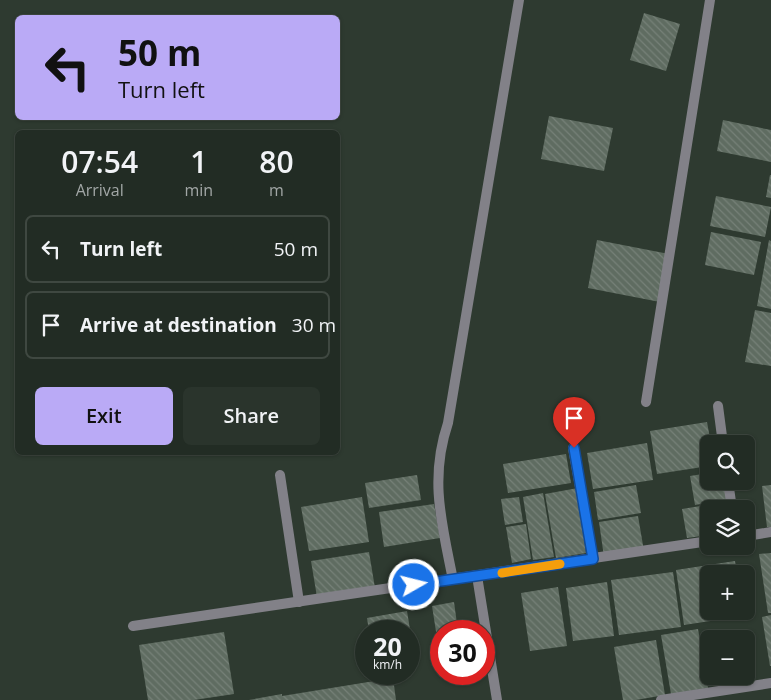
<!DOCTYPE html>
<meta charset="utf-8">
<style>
:root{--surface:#222c24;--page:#2a342c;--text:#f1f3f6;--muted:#a2a7a6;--line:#3f4841;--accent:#baaaf6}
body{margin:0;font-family:"Open Sans",sans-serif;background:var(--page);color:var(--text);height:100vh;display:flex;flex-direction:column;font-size:19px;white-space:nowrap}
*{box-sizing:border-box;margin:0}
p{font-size:16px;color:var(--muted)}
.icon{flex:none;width:28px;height:28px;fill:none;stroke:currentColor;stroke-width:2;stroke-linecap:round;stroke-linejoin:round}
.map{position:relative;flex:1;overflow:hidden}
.panel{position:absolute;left:15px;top:130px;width:325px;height:325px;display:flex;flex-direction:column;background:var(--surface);border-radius:8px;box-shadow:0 1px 4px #0004,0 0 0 1px var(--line)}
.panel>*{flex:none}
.hud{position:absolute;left:15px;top:15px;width:325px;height:105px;border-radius:8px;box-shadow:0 1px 4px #0004,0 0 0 1px var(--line);background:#baaaf6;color:#111;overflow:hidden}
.buttons{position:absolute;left:700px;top:435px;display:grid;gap:10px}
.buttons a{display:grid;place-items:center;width:55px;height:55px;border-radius:8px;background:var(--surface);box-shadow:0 1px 4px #0004,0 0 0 1px var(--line);font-size:25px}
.speed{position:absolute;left:355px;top:620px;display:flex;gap:10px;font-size:25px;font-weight:700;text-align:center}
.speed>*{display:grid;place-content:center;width:65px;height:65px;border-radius:50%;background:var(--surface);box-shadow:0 1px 4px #0004,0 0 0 1px var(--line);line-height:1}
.speed small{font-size:12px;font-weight:400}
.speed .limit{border:8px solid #d22;background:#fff;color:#111}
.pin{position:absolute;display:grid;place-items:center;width:42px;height:42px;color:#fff;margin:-51px -21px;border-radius:50% 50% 50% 0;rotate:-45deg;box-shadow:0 0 5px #0007}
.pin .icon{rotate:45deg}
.me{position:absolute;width:55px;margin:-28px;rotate:82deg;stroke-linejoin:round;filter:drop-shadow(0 0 4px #0008)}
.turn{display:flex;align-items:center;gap:18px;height:105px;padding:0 20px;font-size:22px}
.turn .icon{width:65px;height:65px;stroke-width:2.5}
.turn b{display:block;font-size:35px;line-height:42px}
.eta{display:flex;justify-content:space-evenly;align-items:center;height:85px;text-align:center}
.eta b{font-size:30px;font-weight:600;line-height:35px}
.action{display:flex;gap:10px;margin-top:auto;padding:10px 20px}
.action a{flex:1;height:58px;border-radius:8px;background:var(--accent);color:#111;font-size:20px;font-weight:600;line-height:58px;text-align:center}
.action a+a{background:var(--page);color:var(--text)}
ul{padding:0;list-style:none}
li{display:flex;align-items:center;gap:15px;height:68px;margin:0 10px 8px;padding:0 10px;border:2px solid var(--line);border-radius:8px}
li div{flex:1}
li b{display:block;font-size:19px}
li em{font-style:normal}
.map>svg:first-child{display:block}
</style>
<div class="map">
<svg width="771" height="700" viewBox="0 0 771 700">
<defs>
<pattern id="building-back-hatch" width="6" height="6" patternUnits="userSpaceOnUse" patternTransform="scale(1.25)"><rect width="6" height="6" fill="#5f6c61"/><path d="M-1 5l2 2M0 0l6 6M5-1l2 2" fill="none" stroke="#768178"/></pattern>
</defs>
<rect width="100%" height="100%" fill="#2e3a30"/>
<g fill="url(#building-back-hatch)">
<polygon points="644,13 680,24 666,71 630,60"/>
<polygon points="549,116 613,128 604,171 541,159"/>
<polygon points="723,120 771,130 771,162 717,151"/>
<polygon points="770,175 771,175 771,198 766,197"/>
<polygon points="716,196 771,207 765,237 710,226"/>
<polygon points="711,232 761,242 754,275 705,265"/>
<polygon points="597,240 669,254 660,302 588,288"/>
<polygon points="769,240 771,241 771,309 757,306"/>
<polygon points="755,310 771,313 771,366 745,362"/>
<polygon points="707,422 711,444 709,444 709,466 657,474 650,431"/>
<polygon points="647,443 653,480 593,489 587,453"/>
<polygon points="566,454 571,483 508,493 503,464"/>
<polygon points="709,473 709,481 728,481 730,499 695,505 690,476"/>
<polygon points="417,475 421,500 369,508 365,483"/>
<polygon points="636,485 641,513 598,520 594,492"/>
<polygon points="771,485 771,527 767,527 762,486"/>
<polygon points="578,488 586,553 556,558 545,494"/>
<polygon points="543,493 554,557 533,560 523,497"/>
<polygon points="362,497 369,542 309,551 301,507"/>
<polygon points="519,497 523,522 505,525 501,499"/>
<polygon points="719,503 720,509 709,509 709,535 687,538 682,509"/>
<polygon points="434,504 440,538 384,547 379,512"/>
<polygon points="638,516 644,551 604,557 599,522"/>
<polygon points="526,524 531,559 512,563 506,527"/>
<polygon points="369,552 375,588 317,597 311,561"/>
<polygon points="771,553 771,613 768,613 759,554"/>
<polygon points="735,561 737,574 709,574 709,611 742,611 743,616 684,625 676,570"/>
<polygon points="673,572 681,627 619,635 611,580"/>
<polygon points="607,582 614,636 573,641 566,588"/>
<polygon points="558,587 567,646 530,651 521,593"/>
<polygon points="454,602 458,631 441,631 440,657 432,606"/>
<polygon points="407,611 416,666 409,667 409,631 369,631 367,618"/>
<polygon points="771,615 771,666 770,666 762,617"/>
<polygon points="698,629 708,688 671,694 661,635"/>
<polygon points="224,632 234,694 194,700 148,700 139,645"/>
<polygon points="656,640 665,695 636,700 623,700 614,647"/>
<polygon points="393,678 396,700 249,700 282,694 282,696"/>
</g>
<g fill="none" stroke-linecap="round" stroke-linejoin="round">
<g stroke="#828188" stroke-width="10">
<polyline points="646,402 710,0"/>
<polyline points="718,406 723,444"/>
<polyline points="573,448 593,559"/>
<polyline points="280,475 299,602"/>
<polyline points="728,481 732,509"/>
<polyline points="746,536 771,532"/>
<polyline points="477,576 497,700"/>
<path d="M453 580C442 524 429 479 448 423L519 0"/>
<polyline points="133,626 709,541"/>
<polyline points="661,700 771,683"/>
</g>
</g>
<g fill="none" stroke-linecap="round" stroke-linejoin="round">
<g stroke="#114b97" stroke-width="12">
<polyline id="route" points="414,585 593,559 574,448"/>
</g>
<use href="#route" stroke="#1a73e8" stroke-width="9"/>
<polyline stroke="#f59e0b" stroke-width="9" points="502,573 560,564"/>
</g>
</svg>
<div class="buttons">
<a><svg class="icon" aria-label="search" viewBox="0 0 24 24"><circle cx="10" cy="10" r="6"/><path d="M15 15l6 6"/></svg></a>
<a><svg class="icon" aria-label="layers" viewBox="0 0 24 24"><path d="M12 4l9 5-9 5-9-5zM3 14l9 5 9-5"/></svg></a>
<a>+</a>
<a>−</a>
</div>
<div class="speed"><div>20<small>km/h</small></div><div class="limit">30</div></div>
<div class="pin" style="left:574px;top:448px;background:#d93025"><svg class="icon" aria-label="arrive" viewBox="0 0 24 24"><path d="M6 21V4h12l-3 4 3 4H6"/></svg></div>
<svg class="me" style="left:414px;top:585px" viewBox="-20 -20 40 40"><circle r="17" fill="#1a73e8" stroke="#fff" stroke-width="3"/><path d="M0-11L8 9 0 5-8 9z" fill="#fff"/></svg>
<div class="hud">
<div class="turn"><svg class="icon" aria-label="left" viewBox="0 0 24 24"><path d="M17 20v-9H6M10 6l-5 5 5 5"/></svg><div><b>50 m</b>Turn left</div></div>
</div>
<section class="panel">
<div class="eta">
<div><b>07:54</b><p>Arrival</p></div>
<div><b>1</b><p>min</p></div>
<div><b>80</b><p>m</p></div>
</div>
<ul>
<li><svg class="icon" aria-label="left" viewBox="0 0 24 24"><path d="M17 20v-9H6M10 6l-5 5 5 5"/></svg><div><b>Turn left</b></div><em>50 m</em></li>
<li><svg class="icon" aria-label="arrive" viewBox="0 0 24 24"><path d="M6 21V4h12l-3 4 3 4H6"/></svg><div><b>Arrive at destination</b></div><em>30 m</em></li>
</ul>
<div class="action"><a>Exit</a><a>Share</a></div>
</section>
</div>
